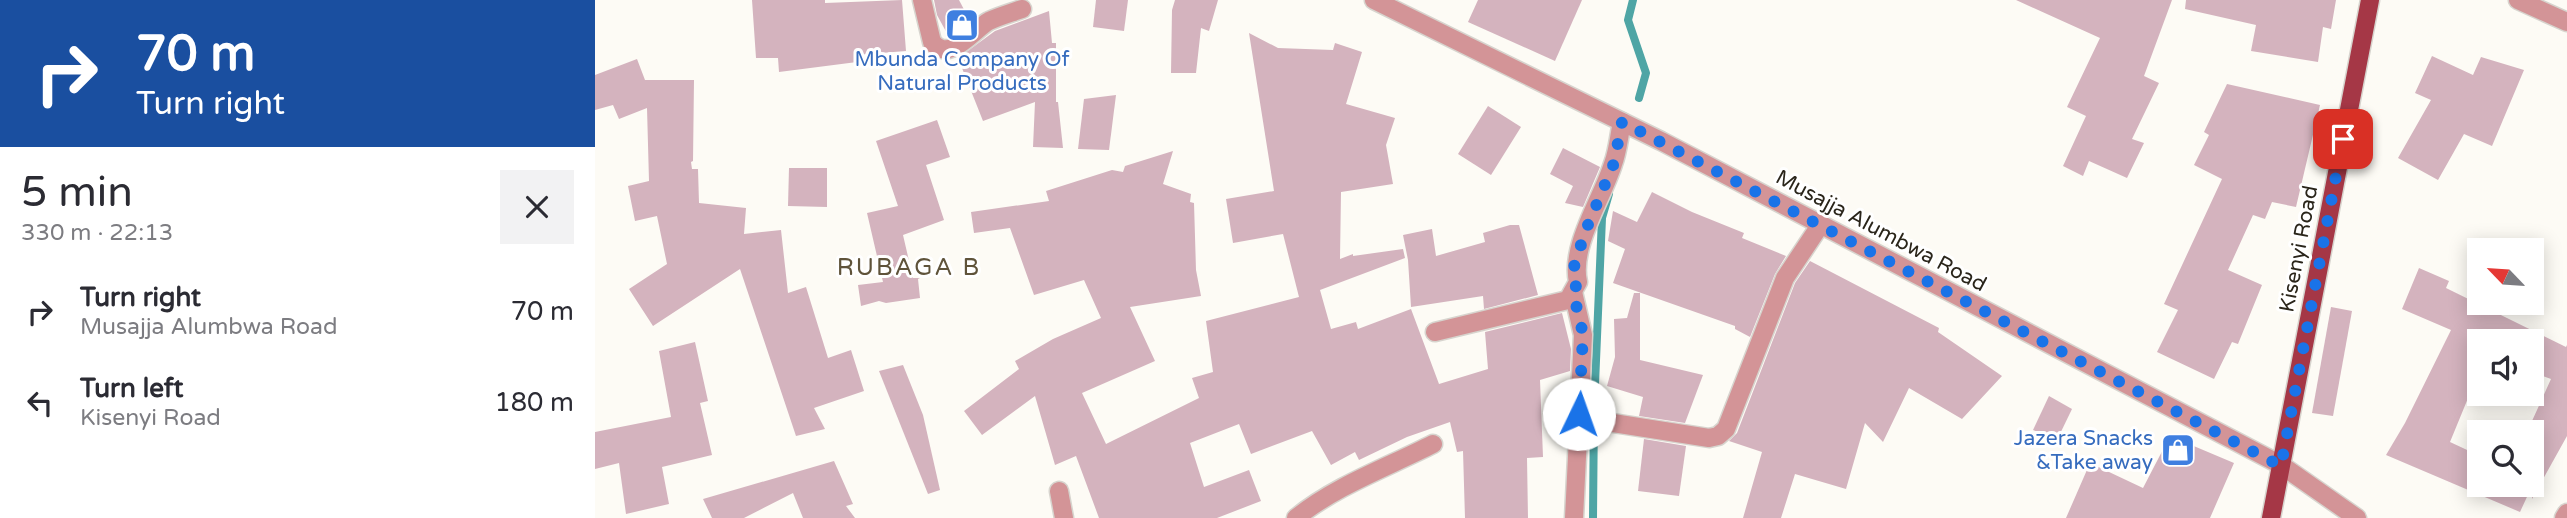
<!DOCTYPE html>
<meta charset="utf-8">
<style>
:root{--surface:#fff;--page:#f2f2f3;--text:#2b2b33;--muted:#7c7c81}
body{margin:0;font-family:"Varela Round",sans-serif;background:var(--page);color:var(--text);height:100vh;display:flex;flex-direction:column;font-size:26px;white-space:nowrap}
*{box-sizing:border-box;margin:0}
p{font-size:23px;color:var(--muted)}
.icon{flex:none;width:38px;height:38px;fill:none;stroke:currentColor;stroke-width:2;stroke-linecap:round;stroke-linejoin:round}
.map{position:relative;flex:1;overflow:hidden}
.drawer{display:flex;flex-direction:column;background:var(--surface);width:595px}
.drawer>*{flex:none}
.hud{background:#1a4fa0;color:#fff;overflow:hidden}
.needle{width:46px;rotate:295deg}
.buttons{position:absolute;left:1872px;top:238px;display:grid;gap:14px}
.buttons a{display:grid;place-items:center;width:77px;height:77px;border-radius:0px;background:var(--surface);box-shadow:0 4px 18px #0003;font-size:35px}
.pin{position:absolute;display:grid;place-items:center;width:60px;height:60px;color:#fff;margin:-30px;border-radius:14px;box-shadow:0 4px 10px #0006}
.me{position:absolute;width:77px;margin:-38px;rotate:3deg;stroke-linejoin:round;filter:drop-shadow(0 0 5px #0008)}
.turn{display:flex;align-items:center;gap:24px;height:147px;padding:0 21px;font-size:32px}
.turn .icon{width:91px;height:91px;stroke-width:2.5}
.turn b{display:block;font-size:49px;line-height:60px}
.round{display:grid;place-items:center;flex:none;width:74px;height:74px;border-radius:0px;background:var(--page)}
.head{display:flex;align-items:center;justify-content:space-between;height:119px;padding:0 21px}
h1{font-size:42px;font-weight:600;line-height:52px}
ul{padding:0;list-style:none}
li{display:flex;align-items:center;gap:21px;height:91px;padding:0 21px}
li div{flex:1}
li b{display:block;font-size:26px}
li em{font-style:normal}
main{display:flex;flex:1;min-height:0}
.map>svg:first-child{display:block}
</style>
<main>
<section class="drawer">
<div class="hud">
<div class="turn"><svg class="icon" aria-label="right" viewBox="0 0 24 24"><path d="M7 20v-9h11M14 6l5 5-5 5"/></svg><div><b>70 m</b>Turn right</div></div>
</div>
<div class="head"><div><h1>5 min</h1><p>330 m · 22:13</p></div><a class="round"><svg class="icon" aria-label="close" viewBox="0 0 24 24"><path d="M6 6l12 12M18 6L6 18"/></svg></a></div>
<ul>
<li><svg class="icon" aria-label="right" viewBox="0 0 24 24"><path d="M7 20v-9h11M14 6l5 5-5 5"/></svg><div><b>Turn right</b><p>Musajja Alumbwa Road</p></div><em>70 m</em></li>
<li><svg class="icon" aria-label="left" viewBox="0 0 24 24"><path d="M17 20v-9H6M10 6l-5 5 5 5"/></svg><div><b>Turn left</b><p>Kisenyi Road</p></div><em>180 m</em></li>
</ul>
</section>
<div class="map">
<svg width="1972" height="518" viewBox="0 0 1972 518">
<rect width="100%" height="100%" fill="#fdfbf5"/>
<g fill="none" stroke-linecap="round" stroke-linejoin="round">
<g stroke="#4fa5a5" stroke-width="8">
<polyline points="1038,0 1033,20 1051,73 1044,98"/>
<polyline points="998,518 999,408 1007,218 1014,194"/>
</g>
</g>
<g fill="#d4b3be" fill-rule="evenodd">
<polygon points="157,0 230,0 230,3 307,0 311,51 261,55 262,62 184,72 183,58 161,58"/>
<polygon points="339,0 364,0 375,21 354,37 342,15"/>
<polygon points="501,0 533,0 529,31 498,27"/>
<polygon points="580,0 623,0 614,31 606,28 601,73 576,73 577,10"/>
<polygon points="883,0 987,0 960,61 873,22"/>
<polygon points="1421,0 1577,0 1549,76 1564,83 1537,139 1549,143 1532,178 1494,161 1488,176 1468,166 1491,116 1472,107 1505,38"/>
<polygon points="1591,0 1741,0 1736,29 1728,27 1723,62 1656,51 1661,25 1590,9"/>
<polygon points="454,11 457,43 461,43 461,102 463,102 468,148 438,147 440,102 388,121 363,58 400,31"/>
<polygon points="654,33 683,48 738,50 740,43 767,52 751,104 800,118 791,145 798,184 746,192 745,259 758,254 758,256 808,249 810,258 725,290 736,329 761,322 763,329 816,309 844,384 893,369 890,332 967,313 976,349 975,371 945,380 948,457 932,458 933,518 870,518 868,451 862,452 855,422 812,437 764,460 760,452 736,465 717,431 656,454 644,424 595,443 609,487 654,470 666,501 622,518 504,518 481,456 460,465 440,396 387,435 369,411 424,369 420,361 458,339 506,318 489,280 439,295 415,228 379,233 376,212 454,201 451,191 517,170 528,172 530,166 578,151 568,184 596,194 595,202 599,203 601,270 606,296 535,307 560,361 487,393 511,444 604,398 597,378 618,372 611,321 704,297 688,234 638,243 631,199 679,191"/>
<polygon points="1837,56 1878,75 1886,57 1929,70 1897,146 1869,134 1843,180 1803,158 1836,100 1820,93"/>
<polygon points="42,59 50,80 99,80 98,161 96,162 97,169 103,169 104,203 151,208 149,234 186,230 193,293 211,287 233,358 256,350 269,391 219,408 230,429 201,436 145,269 58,326 34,289 72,264 62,216 40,221 33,186 54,181 52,108 24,119 18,105 0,110 0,75"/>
<polygon points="1632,84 1725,105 1701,207 1677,202 1670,219 1658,215 1633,270 1667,285 1643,344 1637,342 1619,379 1562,352 1583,310 1569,304 1627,179 1599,165 1614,135 1609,132"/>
<polygon points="521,95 514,150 483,149 489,99"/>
<polygon points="893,106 926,127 896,175 863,154"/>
<polygon points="342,120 355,157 331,165 349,220 308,235 318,278 325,278 323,279 325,298 291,303 284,301 266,306 263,285 288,282 272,213 303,206 281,141"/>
<polygon points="968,148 1005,167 988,207 970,203 978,186 955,174"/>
<polygon points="194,168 232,168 232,207 193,206"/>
<polygon points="1057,192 1097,212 1149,233 1147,238 1191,256 1180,274 1155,337 1140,329 1140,326 1018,283 1030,249 1013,241 1018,211 1042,222"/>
<polygon points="915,225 924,225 943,295 889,309 888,296 816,307 813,260 808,235 837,229 841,256 890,242 888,233"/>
<polygon points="1215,261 1344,328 1343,332 1407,376 1367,419 1314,388 1288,442 1270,423 1251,489 1200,474 1186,518 1148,518 1167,452 1134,441 1142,433 1200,283"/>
<path d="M1824 268 1854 281 1851 288 1971 347 1972 345V436L1937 499V486L1925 512 1791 455 1810 423 1856 330 1807 309ZM1885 341H1937V372L1956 379 1937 421V485H1885V456L1855 442 1885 369Z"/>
<polygon points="1039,293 1045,293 1045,360 1108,375 1090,423 1044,416 1048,397 1012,386 1020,357 1019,319 1032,318"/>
<polygon points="1736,307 1757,311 1738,416 1717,413"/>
<polygon points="100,342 113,401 105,403 117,455 67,467 74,504 31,514 24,463 0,469 0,432 76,417 64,351"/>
<polygon points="308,365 328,415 345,490 333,494 284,371"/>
<polygon points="1454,396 1477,409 1462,440 1438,430"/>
<polygon points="1575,436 1639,463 1615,518 1471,518 1495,463 1548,488"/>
<polygon points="1049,439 1091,446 1084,496 1043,491"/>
<polygon points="239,461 258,504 251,506 260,518 208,518 198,493 149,518 117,518 108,499"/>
</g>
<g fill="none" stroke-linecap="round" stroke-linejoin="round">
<g stroke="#d7d4ce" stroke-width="21">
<g id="minor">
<path d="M327 0 337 42C355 64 378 30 394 21 405 16 416 13 427 9"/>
<polyline points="779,0 1066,141 1686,465 1762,518"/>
<polyline points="1923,0 1972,22"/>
<polyline points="978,292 988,335 979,518"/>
<path d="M840 332 973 300 983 282C975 246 1007 199 1018 164 1023 151 1024 136 1027 122"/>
<polyline points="1018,423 1114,438 1123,436 1131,429 1190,278 1226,224"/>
<polyline points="464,491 469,518"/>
<path d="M701 518C740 486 793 467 838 444"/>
<polyline points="1969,518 1972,513"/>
</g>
</g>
<g stroke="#d7d4ce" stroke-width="21">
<polyline id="major" points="1676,518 1775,0"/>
</g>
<use href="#minor" stroke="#d39497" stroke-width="18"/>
<use href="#major" stroke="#a53746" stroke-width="18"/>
</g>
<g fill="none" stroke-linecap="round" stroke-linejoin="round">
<polyline stroke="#1a73e8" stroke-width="12" stroke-dasharray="0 21.6" points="984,414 988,334 978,292 983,282 979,267 990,232 1019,163 1027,122 1686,466 1748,139"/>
</g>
<defs>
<g id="shop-square" transform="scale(1.75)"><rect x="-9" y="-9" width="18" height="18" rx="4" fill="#3f7fe0" stroke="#fff"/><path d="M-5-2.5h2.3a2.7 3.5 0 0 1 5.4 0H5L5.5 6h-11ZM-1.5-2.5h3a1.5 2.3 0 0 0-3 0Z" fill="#fff"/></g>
</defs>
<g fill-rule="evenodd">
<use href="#shop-square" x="367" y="25"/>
<use href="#shop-square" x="1583" y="450"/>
</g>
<g text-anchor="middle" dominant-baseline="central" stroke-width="6" stroke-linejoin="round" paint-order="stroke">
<g font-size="21" fill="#366cbe" stroke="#fff">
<text x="367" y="59">Mbunda Company Of<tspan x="367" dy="24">Natural Products</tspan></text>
<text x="1558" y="438" text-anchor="end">Jazera Snacks<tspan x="1558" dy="24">&amp;Take away</tspan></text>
</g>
<g font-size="21" fill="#2a251a" stroke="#fff">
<text transform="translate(1286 231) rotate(28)">Musajja Alumbwa Road</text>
<text transform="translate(1704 249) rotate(-79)">Kisenyi Road</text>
</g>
<g font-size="24" letter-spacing="2" fill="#5f533a" stroke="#fff">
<text x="314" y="267">RUBAGA B</text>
</g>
</g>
</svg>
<div class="buttons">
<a><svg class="needle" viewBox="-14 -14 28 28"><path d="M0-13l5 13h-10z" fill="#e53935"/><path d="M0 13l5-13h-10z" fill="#7c7c81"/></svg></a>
<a><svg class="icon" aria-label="sound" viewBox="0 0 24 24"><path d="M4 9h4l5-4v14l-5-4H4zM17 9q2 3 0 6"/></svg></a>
<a><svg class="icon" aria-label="search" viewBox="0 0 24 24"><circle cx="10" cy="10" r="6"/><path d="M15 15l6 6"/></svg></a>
</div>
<div class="pin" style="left:1748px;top:139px;background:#d93025"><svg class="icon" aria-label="arrive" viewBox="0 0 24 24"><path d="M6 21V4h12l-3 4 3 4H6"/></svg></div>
<svg class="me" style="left:984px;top:414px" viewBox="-20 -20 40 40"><circle r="19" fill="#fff"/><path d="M0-13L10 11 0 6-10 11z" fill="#1a73e8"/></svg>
</div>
</main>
